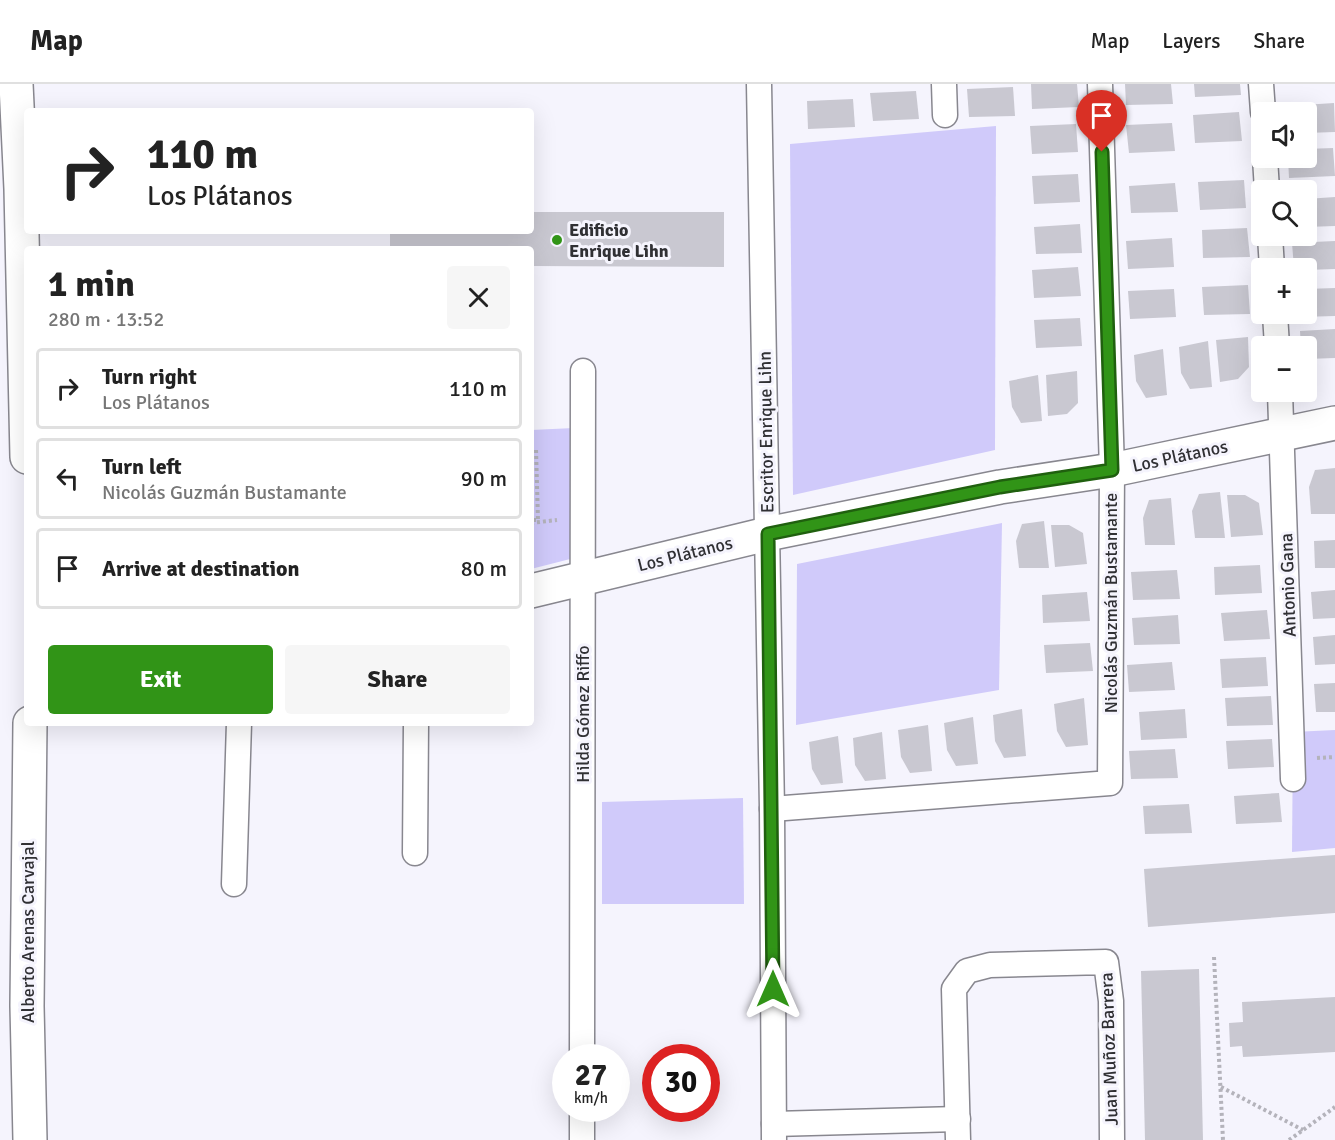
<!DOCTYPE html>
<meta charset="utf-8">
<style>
:root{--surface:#fff;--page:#f6f6f6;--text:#222;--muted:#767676;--line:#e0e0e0;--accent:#319417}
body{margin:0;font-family:Signika,sans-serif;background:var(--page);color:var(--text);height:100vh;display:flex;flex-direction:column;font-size:22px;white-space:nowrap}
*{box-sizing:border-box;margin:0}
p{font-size:20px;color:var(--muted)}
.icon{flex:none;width:33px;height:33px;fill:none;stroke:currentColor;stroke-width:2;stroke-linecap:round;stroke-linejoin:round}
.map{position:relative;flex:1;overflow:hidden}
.sheet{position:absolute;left:24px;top:162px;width:510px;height:480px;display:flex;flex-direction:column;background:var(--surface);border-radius:6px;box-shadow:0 6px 24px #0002}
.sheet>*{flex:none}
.guide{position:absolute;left:24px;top:24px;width:510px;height:126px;border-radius:6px;box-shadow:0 6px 24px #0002;background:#fff;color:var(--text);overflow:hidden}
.controls{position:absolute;left:1251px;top:18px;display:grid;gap:12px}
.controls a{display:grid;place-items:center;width:66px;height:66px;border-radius:6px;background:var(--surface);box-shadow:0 6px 24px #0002;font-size:30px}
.speed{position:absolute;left:552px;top:960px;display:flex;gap:12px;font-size:30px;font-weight:700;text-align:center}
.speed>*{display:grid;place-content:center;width:78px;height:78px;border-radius:50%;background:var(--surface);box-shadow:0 6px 24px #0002;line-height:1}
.speed small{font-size:15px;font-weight:400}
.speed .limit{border:9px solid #d22;background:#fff;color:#111}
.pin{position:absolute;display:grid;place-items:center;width:51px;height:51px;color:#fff;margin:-62px -26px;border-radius:50% 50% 50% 0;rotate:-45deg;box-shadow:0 0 6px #0007}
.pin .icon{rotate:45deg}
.me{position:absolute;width:66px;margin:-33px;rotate:0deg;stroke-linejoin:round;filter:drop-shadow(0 0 4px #0008)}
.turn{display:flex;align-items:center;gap:21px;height:126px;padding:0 24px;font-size:27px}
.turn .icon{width:78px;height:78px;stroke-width:2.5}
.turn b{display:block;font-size:42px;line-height:51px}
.round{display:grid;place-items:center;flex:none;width:63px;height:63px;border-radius:6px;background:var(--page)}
.summary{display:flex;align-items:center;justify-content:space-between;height:102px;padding:0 24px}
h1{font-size:36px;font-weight:700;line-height:45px}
.button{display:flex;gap:12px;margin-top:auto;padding:12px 24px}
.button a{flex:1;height:69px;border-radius:6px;background:var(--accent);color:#fff;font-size:24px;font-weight:700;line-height:69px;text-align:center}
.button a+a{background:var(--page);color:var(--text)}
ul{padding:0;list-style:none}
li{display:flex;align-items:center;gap:18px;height:81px;margin:0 12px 9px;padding:0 12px;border:3px solid var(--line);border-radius:6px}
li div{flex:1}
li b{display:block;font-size:22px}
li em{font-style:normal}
header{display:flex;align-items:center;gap:36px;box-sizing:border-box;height:84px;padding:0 30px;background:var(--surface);border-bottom:2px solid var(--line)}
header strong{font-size:28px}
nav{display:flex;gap:33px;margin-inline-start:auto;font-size:21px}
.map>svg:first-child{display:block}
</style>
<header>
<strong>Map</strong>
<nav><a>Map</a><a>Layers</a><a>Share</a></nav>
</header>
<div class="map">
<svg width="1335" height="1056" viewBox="0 0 1335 1056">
<rect width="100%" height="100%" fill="#f5f4fd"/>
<g fill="#d0cafa">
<polygon points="996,42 995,366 793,411 790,60"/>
<polygon points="574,344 578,473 531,485 531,346"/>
<polygon points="1002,439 999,606 796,641 797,480"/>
<polygon points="1335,646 1335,764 1292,768 1293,648"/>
<polygon points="743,714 744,820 602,820 602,718"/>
</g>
<g fill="#c9c8d1">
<polygon points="1031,0 1077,0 1079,23 1032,25"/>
<polygon points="1125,0 1171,0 1173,20 1126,21"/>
<polygon points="1194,0 1240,0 1241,11 1195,13"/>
<polygon points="1013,3 1015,32 969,33 967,5"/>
<polygon points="916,7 919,35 873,37 870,9"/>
<polygon points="853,15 855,43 808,45 807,17"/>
<polygon points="1334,19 1335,48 1306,49 1306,28 1289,28 1288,22"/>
<polygon points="1239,28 1242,57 1195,59 1193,31"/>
<polygon points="1172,39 1175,67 1129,69 1126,41"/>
<polygon points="1076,40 1078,68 1032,70 1030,42"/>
<polygon points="1333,64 1335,92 1289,94 1288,74 1306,74 1306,65"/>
<polygon points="1078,90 1080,118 1034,120 1032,92"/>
<polygon points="1244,96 1246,124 1200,126 1198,98"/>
<polygon points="1175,99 1178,128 1131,129 1129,102"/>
<polygon points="1335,113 1335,142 1306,143 1306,115"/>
<polygon points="531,128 724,128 724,183 531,182 531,165 390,165 390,147 531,147"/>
<polygon points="1080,140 1082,169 1036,170 1034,143"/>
<polygon points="1247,144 1250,173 1203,174 1202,146"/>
<polygon points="1172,154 1174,183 1128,185 1126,157"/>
<polygon points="1335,157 1335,185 1306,186 1306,184 1294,184 1292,159"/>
<polygon points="1078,183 1081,212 1034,214 1032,186"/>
<polygon points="1248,201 1250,230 1204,231 1202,203"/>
<polygon points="1335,204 1335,232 1300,233 1299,230 1306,230 1306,205"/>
<polygon points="1174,205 1176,233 1130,235 1128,207"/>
<polygon points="1080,234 1082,262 1036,264 1034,236"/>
<polygon points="1335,245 1335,274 1306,275 1306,262 1301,262 1300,247"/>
<polygon points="1248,253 1249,283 1238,295 1220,298 1216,256"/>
<polygon points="1208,257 1212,303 1190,305 1181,289 1179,263"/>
<polygon points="1163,265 1167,311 1146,314 1136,297 1134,271"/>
<polygon points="1077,287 1078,319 1067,330 1048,332 1046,291"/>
<polygon points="1038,291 1042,337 1021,339 1012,323 1009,297"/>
<polygon points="1335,384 1335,430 1311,430 1309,403 1315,386"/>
<polygon points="1220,408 1225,454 1195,454 1192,427 1199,410"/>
<polygon points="1227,411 1245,411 1259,419 1263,451 1231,453"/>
<polygon points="1171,414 1175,461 1145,461 1143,434 1149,416"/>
<polygon points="1044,437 1049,484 1019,484 1016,457 1022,440"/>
<polygon points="1051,441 1069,441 1083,449 1087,480 1055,483"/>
<polygon points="1335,456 1335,484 1315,484 1314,457"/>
<polygon points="1260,481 1262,509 1215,511 1214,483"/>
<polygon points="1177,486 1180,515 1133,516 1131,488"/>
<polygon points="1335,506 1335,534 1313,535 1311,508"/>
<polygon points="1087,508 1090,537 1043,539 1042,511"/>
<polygon points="1267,526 1270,555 1224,557 1221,529"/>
<polygon points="1178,531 1180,560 1134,561 1132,534"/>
<polygon points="1335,551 1335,580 1315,581 1313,553"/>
<polygon points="1090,559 1093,587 1046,589 1044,561"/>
<polygon points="1266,573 1268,602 1222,604 1220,575"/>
<polygon points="1172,578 1175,606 1129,608 1127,581"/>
<polygon points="1335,599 1335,628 1316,628 1314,600"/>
<polygon points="1271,612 1273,641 1227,642 1225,614"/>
<polygon points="1084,614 1088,661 1066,663 1057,647 1054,620"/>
<polygon points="1022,625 1026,672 1004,674 995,657 993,631"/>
<polygon points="1185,625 1187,654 1141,656 1139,628"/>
<polygon points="973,633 978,680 956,682 947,666 944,639"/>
<polygon points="928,641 932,687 910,689 901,673 898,646"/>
<polygon points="882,648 886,695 865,697 855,681 853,654"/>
<polygon points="838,652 843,699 821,701 812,685 809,658"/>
<polygon points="1272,655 1274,683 1228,685 1226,657"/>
<polygon points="1175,665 1178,694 1131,695 1129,667"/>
<polygon points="1279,709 1282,738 1236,740 1234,712"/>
<polygon points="1189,720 1192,749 1145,750 1143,722"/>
<polygon points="1335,771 1335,829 1148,843 1144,785"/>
<polygon points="1199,885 1203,1056 1145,1056 1141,887"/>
<polygon points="1335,913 1335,968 1243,973 1242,962 1230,963 1229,939 1243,938 1242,918"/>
</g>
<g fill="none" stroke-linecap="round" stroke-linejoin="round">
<g stroke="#88878f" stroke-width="27">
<g id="street">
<polyline points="759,0 772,725 774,1056"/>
<polyline points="944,0 945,31"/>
<polyline points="1261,0 1263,28"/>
<polyline points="1265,74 1267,106"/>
<polyline points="1270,152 1272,184"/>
<polyline points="1275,230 1277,262"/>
<polyline points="1280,308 1293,695"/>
<polyline points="772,725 1110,699 1112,386 1100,0"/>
<polyline points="415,769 416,639"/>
<polyline points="234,800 239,639"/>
<polyline points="582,974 583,287"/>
<polyline points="774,1040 958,1035"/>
<polyline points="582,1056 582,1024"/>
<polyline points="958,1056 954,905 967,887 990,881 1106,878 1111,917 1112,1056"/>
</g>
</g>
<g stroke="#88878f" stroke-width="36">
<g id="secondary">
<polyline points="16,0 21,105 27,373"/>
<polyline points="531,507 767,450 1000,403 1112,386 1335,339"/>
<polyline points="30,639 27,922 30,1056"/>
</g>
</g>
<g stroke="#b4b3bb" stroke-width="4" stroke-dasharray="3 3" stroke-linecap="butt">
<polyline points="531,365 536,365 538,436 531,436"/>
<polyline points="531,439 557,436"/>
<polyline points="1317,674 1335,673"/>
<polyline points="1214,873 1223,1056"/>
<polyline points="1221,1003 1303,1046"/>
<polyline points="1289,1056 1335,1023"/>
</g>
<use href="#street" stroke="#fff" stroke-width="24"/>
<use href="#secondary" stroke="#fff" stroke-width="33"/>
</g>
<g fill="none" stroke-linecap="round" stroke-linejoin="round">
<g stroke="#20600f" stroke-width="15">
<polyline id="route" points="773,905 768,450 1000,403 1112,386 1102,68"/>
</g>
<use href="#route" stroke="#319417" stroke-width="10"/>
</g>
<circle fill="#319417" stroke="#f5f4fd" stroke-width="2" cx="557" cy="156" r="6"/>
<g text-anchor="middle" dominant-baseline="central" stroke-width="6" stroke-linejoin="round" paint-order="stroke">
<g font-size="18" font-weight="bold" fill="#303034" stroke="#f5f4fd" text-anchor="start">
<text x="569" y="146">Edificio<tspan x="569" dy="21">Enrique Lihn</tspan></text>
</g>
<g font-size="18" fill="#303034" stroke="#f5f4fd">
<text transform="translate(766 348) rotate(-91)">Escritor Enrique Lihn</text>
<text transform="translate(1180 372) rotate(-12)">Los Plátanos</text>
<text transform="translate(685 470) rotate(-14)">Los Plátanos</text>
<text transform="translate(1288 501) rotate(-92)">Antonio Gana</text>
<text transform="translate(1111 519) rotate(-90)">Nicolás Guzmán Bustamante</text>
<text transform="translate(583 630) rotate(-90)">Hilda Gómez Riffo</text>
<text transform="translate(28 848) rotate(-90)">Alberto Arenas Carvajal</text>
<text transform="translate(1109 965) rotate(-92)">Juan Muñoz Barrera</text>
</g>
</g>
</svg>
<div class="controls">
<a><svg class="icon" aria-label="sound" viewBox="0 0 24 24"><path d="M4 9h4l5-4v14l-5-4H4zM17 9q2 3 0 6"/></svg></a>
<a><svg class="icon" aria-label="search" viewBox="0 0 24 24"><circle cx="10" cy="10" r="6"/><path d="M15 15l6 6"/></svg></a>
<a>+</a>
<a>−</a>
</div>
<div class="speed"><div>27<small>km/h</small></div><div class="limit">30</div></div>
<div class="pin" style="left:1102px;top:68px;background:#d93025"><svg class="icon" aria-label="arrive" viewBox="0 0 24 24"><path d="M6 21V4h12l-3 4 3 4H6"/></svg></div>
<svg class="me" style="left:773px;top:905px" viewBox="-20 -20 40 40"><path d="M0-17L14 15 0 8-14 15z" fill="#319417" stroke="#fff" stroke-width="4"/></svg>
<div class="guide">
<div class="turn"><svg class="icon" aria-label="right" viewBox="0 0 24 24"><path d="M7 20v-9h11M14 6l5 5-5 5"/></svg><div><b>110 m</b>Los Plátanos</div></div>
</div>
<section class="sheet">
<div class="summary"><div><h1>1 min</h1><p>280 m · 13:52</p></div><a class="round"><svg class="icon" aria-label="close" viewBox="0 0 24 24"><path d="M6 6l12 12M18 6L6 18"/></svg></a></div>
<ul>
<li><svg class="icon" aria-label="right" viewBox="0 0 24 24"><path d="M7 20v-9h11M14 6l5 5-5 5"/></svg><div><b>Turn right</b><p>Los Plátanos</p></div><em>110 m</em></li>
<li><svg class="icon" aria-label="left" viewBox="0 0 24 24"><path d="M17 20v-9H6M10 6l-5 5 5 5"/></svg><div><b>Turn left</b><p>Nicolás Guzmán Bustamante</p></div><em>90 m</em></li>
<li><svg class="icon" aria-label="arrive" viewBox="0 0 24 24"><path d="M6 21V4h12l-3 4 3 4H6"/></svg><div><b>Arrive at destination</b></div><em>80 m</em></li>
</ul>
<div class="button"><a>Exit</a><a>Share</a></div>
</section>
</div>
